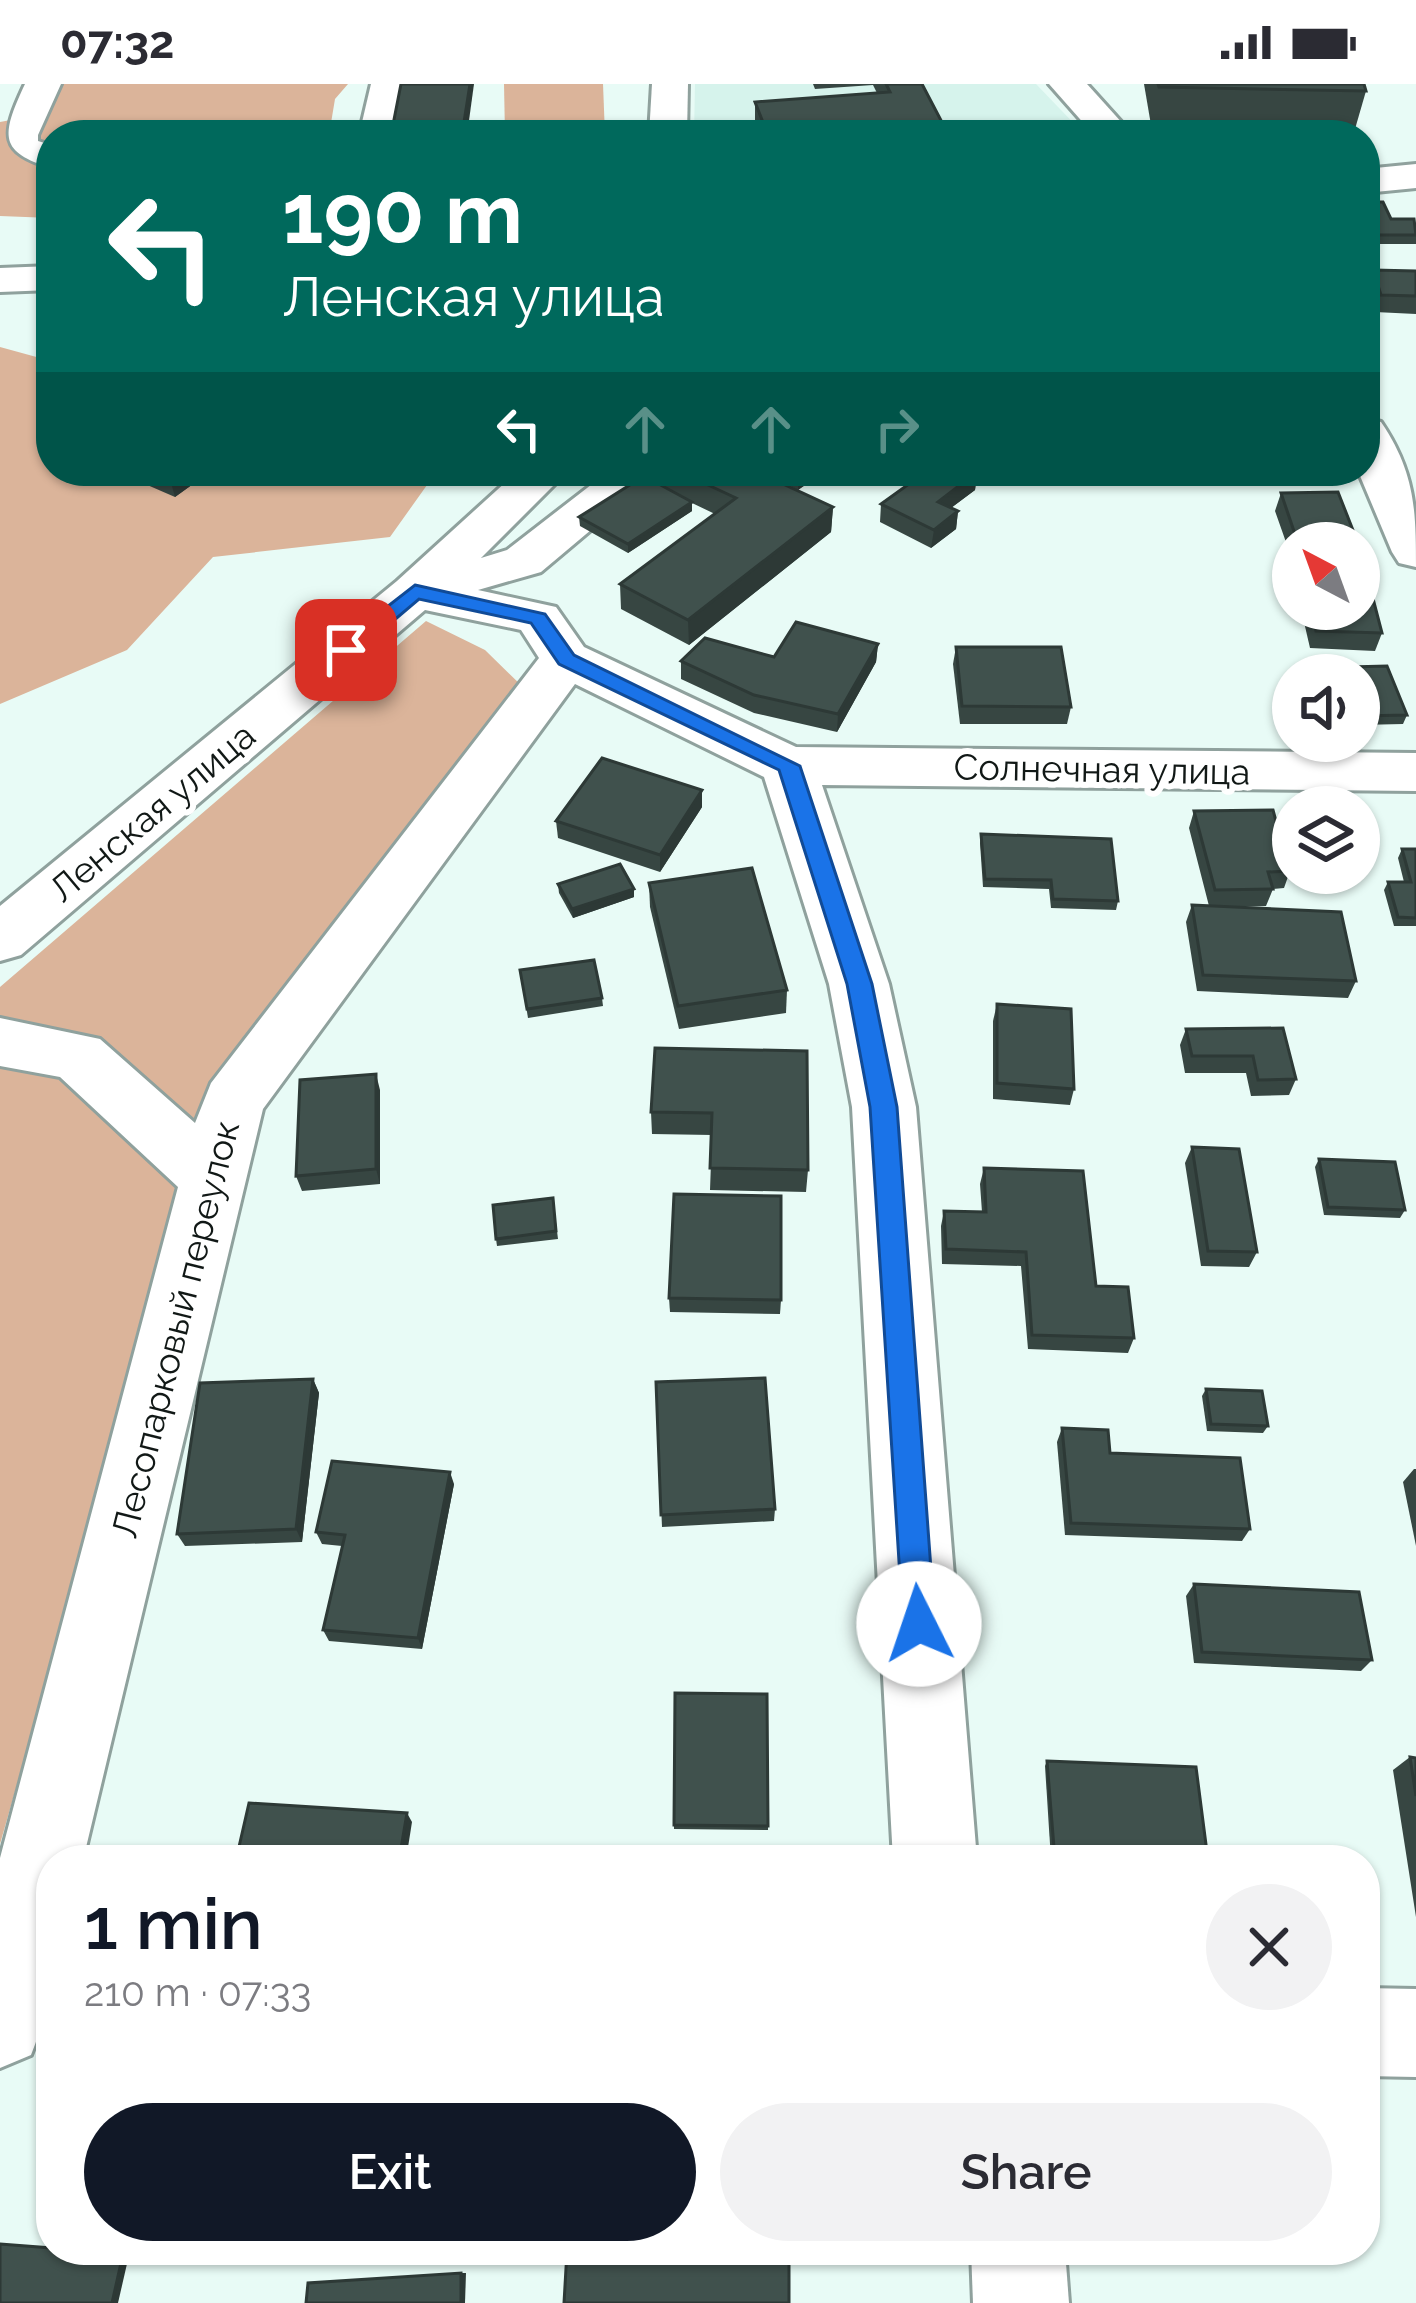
<!DOCTYPE html>
<meta charset="utf-8">
<style>
:root{--surface:#fff;--page:#f2f2f3;--text:#2b2b33;--muted:#7c7c81;--accent:#111827}
body{margin:0;font-family:Raleway,sans-serif;background:var(--page);color:var(--text);height:100vh;display:flex;flex-direction:column;font-size:45px;white-space:nowrap}
*{box-sizing:border-box;margin:0}
p{font-size:39px;color:var(--muted)}
.icon{flex:none;width:66px;height:66px;fill:none;stroke:currentColor;stroke-width:2;stroke-linecap:round;stroke-linejoin:round}
.map{position:relative;flex:1;overflow:hidden}
.panel{position:absolute;left:36px;top:1761px;width:1344px;height:420px;display:flex;flex-direction:column;background:var(--surface);border-radius:48px;box-shadow:0 3px 9px #0004}
.panel>*{flex:none}
.guide{position:absolute;left:36px;top:36px;width:1344px;height:366px;border-radius:48px;box-shadow:0 3px 9px #0004;background:#00695c;color:#fff;overflow:hidden}
.needle{width:78px;rotate:319deg}
.controls{position:absolute;left:1272px;top:438px;display:grid;gap:24px}
.controls a{display:grid;place-items:center;width:108px;height:108px;border-radius:50%;background:var(--surface);box-shadow:0 3px 9px #0004;font-size:60px}
.pin{position:absolute;display:grid;place-items:center;width:102px;height:102px;color:#fff;margin:-51px;border-radius:24px;box-shadow:0 6px 18px #0006}
.me{position:absolute;width:132px;margin:-66px;rotate:356deg;stroke-linejoin:round;filter:drop-shadow(0 0 9px #0008)}
.turn{display:flex;align-items:center;gap:42px;height:252px;padding:0 48px;font-size:54px}
.turn .icon{width:156px;height:156px;stroke-width:2.5}
.turn b{display:block;font-size:84px;line-height:102px}
.lanes{display:flex;align-items:center;height:114px;padding:0 48px;background:#0003;justify-content:center;gap:60px;direction:ltr}
.lanes .off{opacity:.35}
.round{display:grid;place-items:center;flex:none;width:126px;height:126px;border-radius:63px;background:var(--page)}
.overview{display:flex;align-items:center;justify-content:space-between;height:204px;padding:0 48px}
h1{font-size:72px;font-weight:600;line-height:90px;color:var(--accent)}
.button{display:flex;gap:24px;margin-top:auto;padding:24px 48px}
.button a{flex:1;height:138px;border-radius:72px;background:var(--accent);color:#fff;font-size:48px;font-weight:600;line-height:138px;text-align:center}
.button a+a{background:var(--page);color:var(--text)}
.status{display:flex;justify-content:space-between;align-items:center;height:84px;padding:0 60px;background:var(--surface);direction:ltr}
.status svg{height:33px;fill:currentColor}
.map>svg:first-child{display:block}
</style>
<div class="status"><b>07:32</b><svg viewBox="0 0 49 12"><path d="M0 12V9h3v3zM5 12V6h3v6zM10 12V3h3v9zM15 12V0h3v12zM26 1h20v11H26zM47 4h2v5h-2z"/></svg></div>
<div class="map">
<svg width="1416" height="2219" viewBox="0 0 1416 2219">
<rect width="100%" height="100%" fill="#e8fbf6"/>
<polygon fill="#d6f3ec" points="695,0 1036,0 1085,51 694,51"/>
<g fill="#dbb49a">
<polygon points="55,0 348,0 335,15 329,51 51,51 51,134 0,132 0,38 32,32"/>
<polygon points="504,0 603,0 605,51 505,51"/>
<polygon points="0,263 51,277 51,387 437,387 390,453 213,473 127,566 0,620"/>
<polygon points="426,537 485,566 525,605 209,1032 0,1760 0,903"/>
</g>
<g fill="none" stroke-linecap="round" stroke-linejoin="round">
<g stroke="#8fa19d" stroke-width="6">
<g id="minor">
<path d="M25 0H61L38 51V57L51 61V84C0 68 0 53 25 0Z"/>
<polygon points="371,0 407,0 397,51 359,51"/>
<polygon points="652,0 688,0 687,51 649,51"/>
<polygon points="1049,0 1087,0 1133,51 1094,51"/>
<polygon points="1416,80 1416,104 1365,109 1365,85"/>
<polygon points="51,182 51,206 0,208 0,184"/>
<path d="M1365 334 1381 338C1415 388 1416 426 1416 483L1399 479 1392 468 1358 387H1365Z"/>
<path d="M518 387H568L481 474 507 466 609 387H661L541 488 478 506 556 523 584 563 796 663 1416 669V707L822 701 889 900 916 1023 977 1776H893L852 1023 829 900 764 693 575 600 263 1025 83 1776H51C51 1843 57 1908 31 1971L0 1984V1774L178 1103 60 993 0 982V934L100 955 195 1039 211 999 539 574 521 546 425 526 21 871 0 877V822L397 497Z"/>
<polygon points="1365,1904 1416,1905 1416,1993 1365,1992"/>
<polygon points="971,2166 1065,2166 1069,2219 973,2219"/>
</g>
</g>
<use href="#minor" fill="#fff" fill-rule="evenodd"/>
</g>
<g fill="#374642">
<polygon points="813,0 922,0 946,46 945,51 758,51 755,42 755,18 877,9 873,1 815,5"/>
<polygon points="1144,0 1364,0 1366,7 1355,45 1151,41"/>
<polygon points="1365,118 1391,135 1416,139 1416,160 1365,160"/>
<polygon points="1373,186 1416,187 1416,230 1375,228 1368,203"/>
<polygon points="115,387 211,387 175,413"/>
<polygon points="655,387 755,387 833,423 831,448 689,561 621,525 620,500 715,430 692,419 692,427 628,469 580,442 579,433 655,398"/>
<polygon points="759,387 825,387 798,406"/>
<polygon points="927,387 1010,387 997,399 977,392 975,406 951,424 958,427 956,445 931,464 880,438 881,420"/>
<polygon points="1220,387 1279,387 1222,392"/>
<polygon points="1281,409 1358,459 1293,459 1293,478 1275,427"/>
<polygon points="1301,525 1359,525 1382,549 1375,567 1310,564"/>
<polygon points="878,560 876,578 837,648 754,629 681,595 681,577 774,573"/>
<polygon points="956,563 1071,623 1067,640 960,640 953,580"/>
<polygon points="1387,582 1407,631 1403,640 1359,641 1359,591 1307,591 1309,584"/>
<polygon points="702,723 660,788 558,754 556,737"/>
<polygon points="1194,727 1277,741 1293,741 1293,781 1289,781 1290,787 1284,804 1273,805 1266,822 1233,823 1356,897 1348,914 1197,907 1186,838 1192,821 1209,822 1189,744"/>
<polygon points="981,750 1118,817 1116,826 1051,824 1049,805 983,803 980,759"/>
<polygon points="1402,765 1416,765 1416,842 1394,842 1384,806 1388,798 1404,798 1398,774"/>
<polygon points="649,799 787,906 786,929 679,945 650,823"/>
<polygon points="558,800 634,805 634,813 573,834 559,809"/>
<polygon points="520,886 602,914 603,922 528,934"/>
<polygon points="997,920 1074,1005 1070,1021 993,1015 993,937"/>
<polygon points="1283,944 1296,995 1289,1011 1251,1012 1246,989 1185,989 1180,961 1186,945"/>
<polygon points="807,967 808,1086 806,1108 710,1106 712,1051 652,1050 651,1028"/>
<polygon points="380,1006 380,1100 302,1107 296,1092"/>
<polygon points="1192,1063 1257,1168 1249,1183 1201,1182 1185,1079"/>
<polygon points="1319,1075 1405,1126 1400,1134 1324,1131 1315,1083"/>
<polygon points="984,1084 1096,1202 1134,1254 1128,1269 1028,1265 1021,1182 942,1180 941,1142 944,1127 982,1128 980,1100"/>
<polygon points="553,1114 558,1155 497,1162 496,1155"/>
<polygon points="669,1214 781,1216 780,1230 670,1228"/>
<polygon points="313,1295 319,1309 302,1458 185,1462 177,1450"/>
<polygon points="656,1298 775,1425 774,1437 662,1443"/>
<polygon points="1206,1305 1268,1342 1263,1349 1207,1347 1202,1312"/>
<polygon points="1062,1344 1110,1369 1250,1445 1242,1457 1065,1451 1057,1358"/>
<polygon points="1414,1385 1416,1385 1416,1462 1403,1398"/>
<polygon points="454,1400 422,1565 329,1557 323,1546 342,1462 322,1460 316,1448"/>
<polygon points="1194,1500 1372,1576 1361,1587 1194,1579 1186,1512"/>
<polygon points="675,1609 767,1610 768,1746 674,1745"/>
<polygon points="1410,1673 1416,1674 1416,1833 1393,1686"/>
<polygon points="1047,1677 1208,1776 1051,1776 1045,1682"/>
</g>
<g fill="#2d3936">
<polygon points="470,0 474,0 467,51 462,51"/>
<polygon points="181,387 211,387 175,413 170,395"/>
<polygon points="801,387 825,387 798,406 799,388"/>
<polygon points="999,387 1010,387 997,399"/>
<polygon points="977,388 975,406 936,435 938,418"/>
<polygon points="692,418 692,427 628,469 628,460"/>
<polygon points="833,423 831,448 689,561 688,536"/>
<polygon points="958,427 956,445 931,464 934,446"/>
<polygon points="878,560 876,578 837,648 838,630"/>
<polygon points="702,706 702,723 660,788 660,771"/>
<polygon points="634,805 634,813 573,834 572,825"/>
<polygon points="376,990 380,1006 380,1100 376,1085"/>
<polygon points="313,1295 319,1309 302,1458 296,1445"/>
<polygon points="450,1388 454,1400 422,1565 418,1554"/>
<polygon points="407,1729 412,1738 406,1776 399,1776"/>
<polygon points="123,2170 129,2171 118,2219 112,2219"/>
<polygon points="461,2189 466,2189 465,2219 461,2219"/>
</g>
<g fill="#40514d" stroke="#2d3936" stroke-width="3">
<polygon points="401,0 470,0 462,51 391,51"/>
<polygon points="886,0 922,0 946,46 886,51 768,51 755,18 890,8"/>
<polygon points="1158,0 1364,0 1366,7 1159,3"/>
<polygon points="1365,118 1383,118 1391,135 1414,135 1416,151 1365,151"/>
<polygon points="1373,186 1416,187 1416,212 1381,211"/>
<polygon points="151,387 181,387 170,395"/>
<polygon points="678,387 755,387 833,423 688,536 620,500 736,414"/>
<polygon points="927,387 977,388 938,418 958,427 934,446 881,420"/>
<polygon points="644,392 692,418 628,460 579,433"/>
<polygon points="1338,408 1358,459 1298,459 1281,409"/>
<polygon points="1359,503 1370,503 1382,549 1316,547 1311,525 1359,525"/>
<polygon points="796,538 878,560 838,630 754,611 681,577 705,554 774,573"/>
<polygon points="956,563 1061,563 1071,623 962,622"/>
<polygon points="1387,582 1407,631 1359,632 1359,591 1312,591 1309,584"/>
<polygon points="602,674 702,706 660,771 556,737"/>
<polygon points="1273,726 1277,741 1293,741 1293,764 1285,764 1290,787 1268,788 1273,805 1215,806 1194,727"/>
<polygon points="981,750 1111,755 1118,817 1053,815 1051,796 985,795"/>
<polygon points="1402,765 1416,765 1416,834 1398,833 1388,798 1411,798"/>
<polygon points="620,780 634,805 572,825 558,800"/>
<polygon points="752,784 787,906 678,922 649,799"/>
<polygon points="1192,821 1341,828 1356,897 1203,891"/>
<polygon points="594,876 602,914 527,925 520,886"/>
<polygon points="997,920 1071,925 1074,1005 997,999"/>
<polygon points="1283,944 1296,995 1258,996 1253,972 1192,972 1186,945"/>
<polygon points="655,964 807,967 808,1086 710,1084 712,1029 651,1028"/>
<polygon points="376,990 376,1085 296,1092 300,996"/>
<polygon points="1192,1063 1239,1065 1257,1168 1208,1167"/>
<polygon points="1319,1075 1395,1078 1405,1126 1328,1123"/>
<polygon points="984,1084 1083,1087 1096,1202 1128,1203 1134,1254 1032,1251 1026,1168 946,1165 944,1127 986,1128"/>
<polygon points="674,1110 781,1112 781,1216 669,1214"/>
<polygon points="553,1114 556,1147 496,1155 493,1121"/>
<polygon points="765,1294 775,1425 661,1431 656,1298"/>
<polygon points="313,1295 296,1445 177,1450 200,1299"/>
<polygon points="1206,1305 1262,1307 1268,1342 1211,1340"/>
<polygon points="1062,1344 1108,1346 1110,1369 1240,1374 1250,1445 1071,1439"/>
<polygon points="332,1377 450,1388 418,1554 323,1546 345,1451 316,1448"/>
<polygon points="1194,1500 1359,1508 1372,1576 1202,1568"/>
<polygon points="675,1609 767,1610 768,1742 674,1741"/>
<polygon points="1410,1673 1416,1674 1416,1712"/>
<polygon points="1047,1677 1196,1683 1208,1776 1055,1776"/>
<polygon points="249,1719 407,1729 399,1776 236,1776"/>
<polygon points="0,2160 51,2164 51,2166 123,2170 112,2219 0,2219"/>
<polygon points="567,2167 789,2174 789,2219 564,2219"/>
<polygon points="461,2189 461,2219 306,2219 308,2199"/>
</g>
<polygon fill="#1a73e8" stroke="#114b97" stroke-width="3" points="415,501 545,530 574,571 800,682 872,900 897,1023 935,1540 930,1552 919,1556 908,1552 903,1540 870,1023 847,900 779,686 559,580 531,539 419,515 353,571 338,571 338,561"/>
<g text-anchor="middle" dominant-baseline="central" stroke-width="12" stroke-linejoin="round" paint-order="stroke">
<g font-size="36" fill="#111816" stroke="#fff">
<text transform="translate(1102 685) rotate(1)">Солнечная улица</text>
<text transform="translate(152 728) rotate(-40)">Ленская улица</text>
<text transform="translate(175 1245) rotate(-76)">Лесопарковый переулок</text>
</g>
</g>
</svg>
<div class="controls">
<a><svg class="needle" viewBox="-14 -14 28 28"><path d="M0-13l5 13h-10z" fill="#e53935"/><path d="M0 13l5-13h-10z" fill="#7c7c81"/></svg></a>
<a><svg class="icon" aria-label="sound" viewBox="0 0 24 24"><path d="M4 9h4l5-4v14l-5-4H4zM17 9q2 3 0 6"/></svg></a>
<a><svg class="icon" aria-label="layers" viewBox="0 0 24 24"><path d="M12 4l9 5-9 5-9-5zM3 14l9 5 9-5"/></svg></a>
</div>
<div class="pin" style="left:346px;top:566px;background:#d93025"><svg class="icon" aria-label="arrive" viewBox="0 0 24 24"><path d="M6 21V4h12l-3 4 3 4H6"/></svg></div>
<svg class="me" style="left:919px;top:1540px" viewBox="-20 -20 40 40"><circle r="19" fill="#fff"/><path d="M0-13L10 11 0 6-10 11z" fill="#1a73e8"/></svg>
<div class="guide">
<div class="turn"><svg class="icon" aria-label="left" viewBox="0 0 24 24"><path d="M17 20v-9H6M10 6l-5 5 5 5"/></svg><div><b>190 m</b>Ленская улица</div></div>
<div class="lanes"><svg class="icon" aria-label="left" viewBox="0 0 24 24"><path d="M17 20v-9H6M10 6l-5 5 5 5"/></svg><svg class="icon off" aria-label="ahead" viewBox="0 0 24 24"><path d="M12 20V5M6 11l6-6 6 6"/></svg><svg class="icon off" aria-label="ahead" viewBox="0 0 24 24"><path d="M12 20V5M6 11l6-6 6 6"/></svg><svg class="icon off" aria-label="right" viewBox="0 0 24 24"><path d="M7 20v-9h11M14 6l5 5-5 5"/></svg></div>
</div>
<section class="panel">
<div class="overview"><div><h1>1 min</h1><p>210 m · 07:33</p></div><a class="round"><svg class="icon" aria-label="close" viewBox="0 0 24 24"><path d="M6 6l12 12M18 6L6 18"/></svg></a></div>
<div class="button"><a>Exit</a><a>Share</a></div>
</section>
</div>
